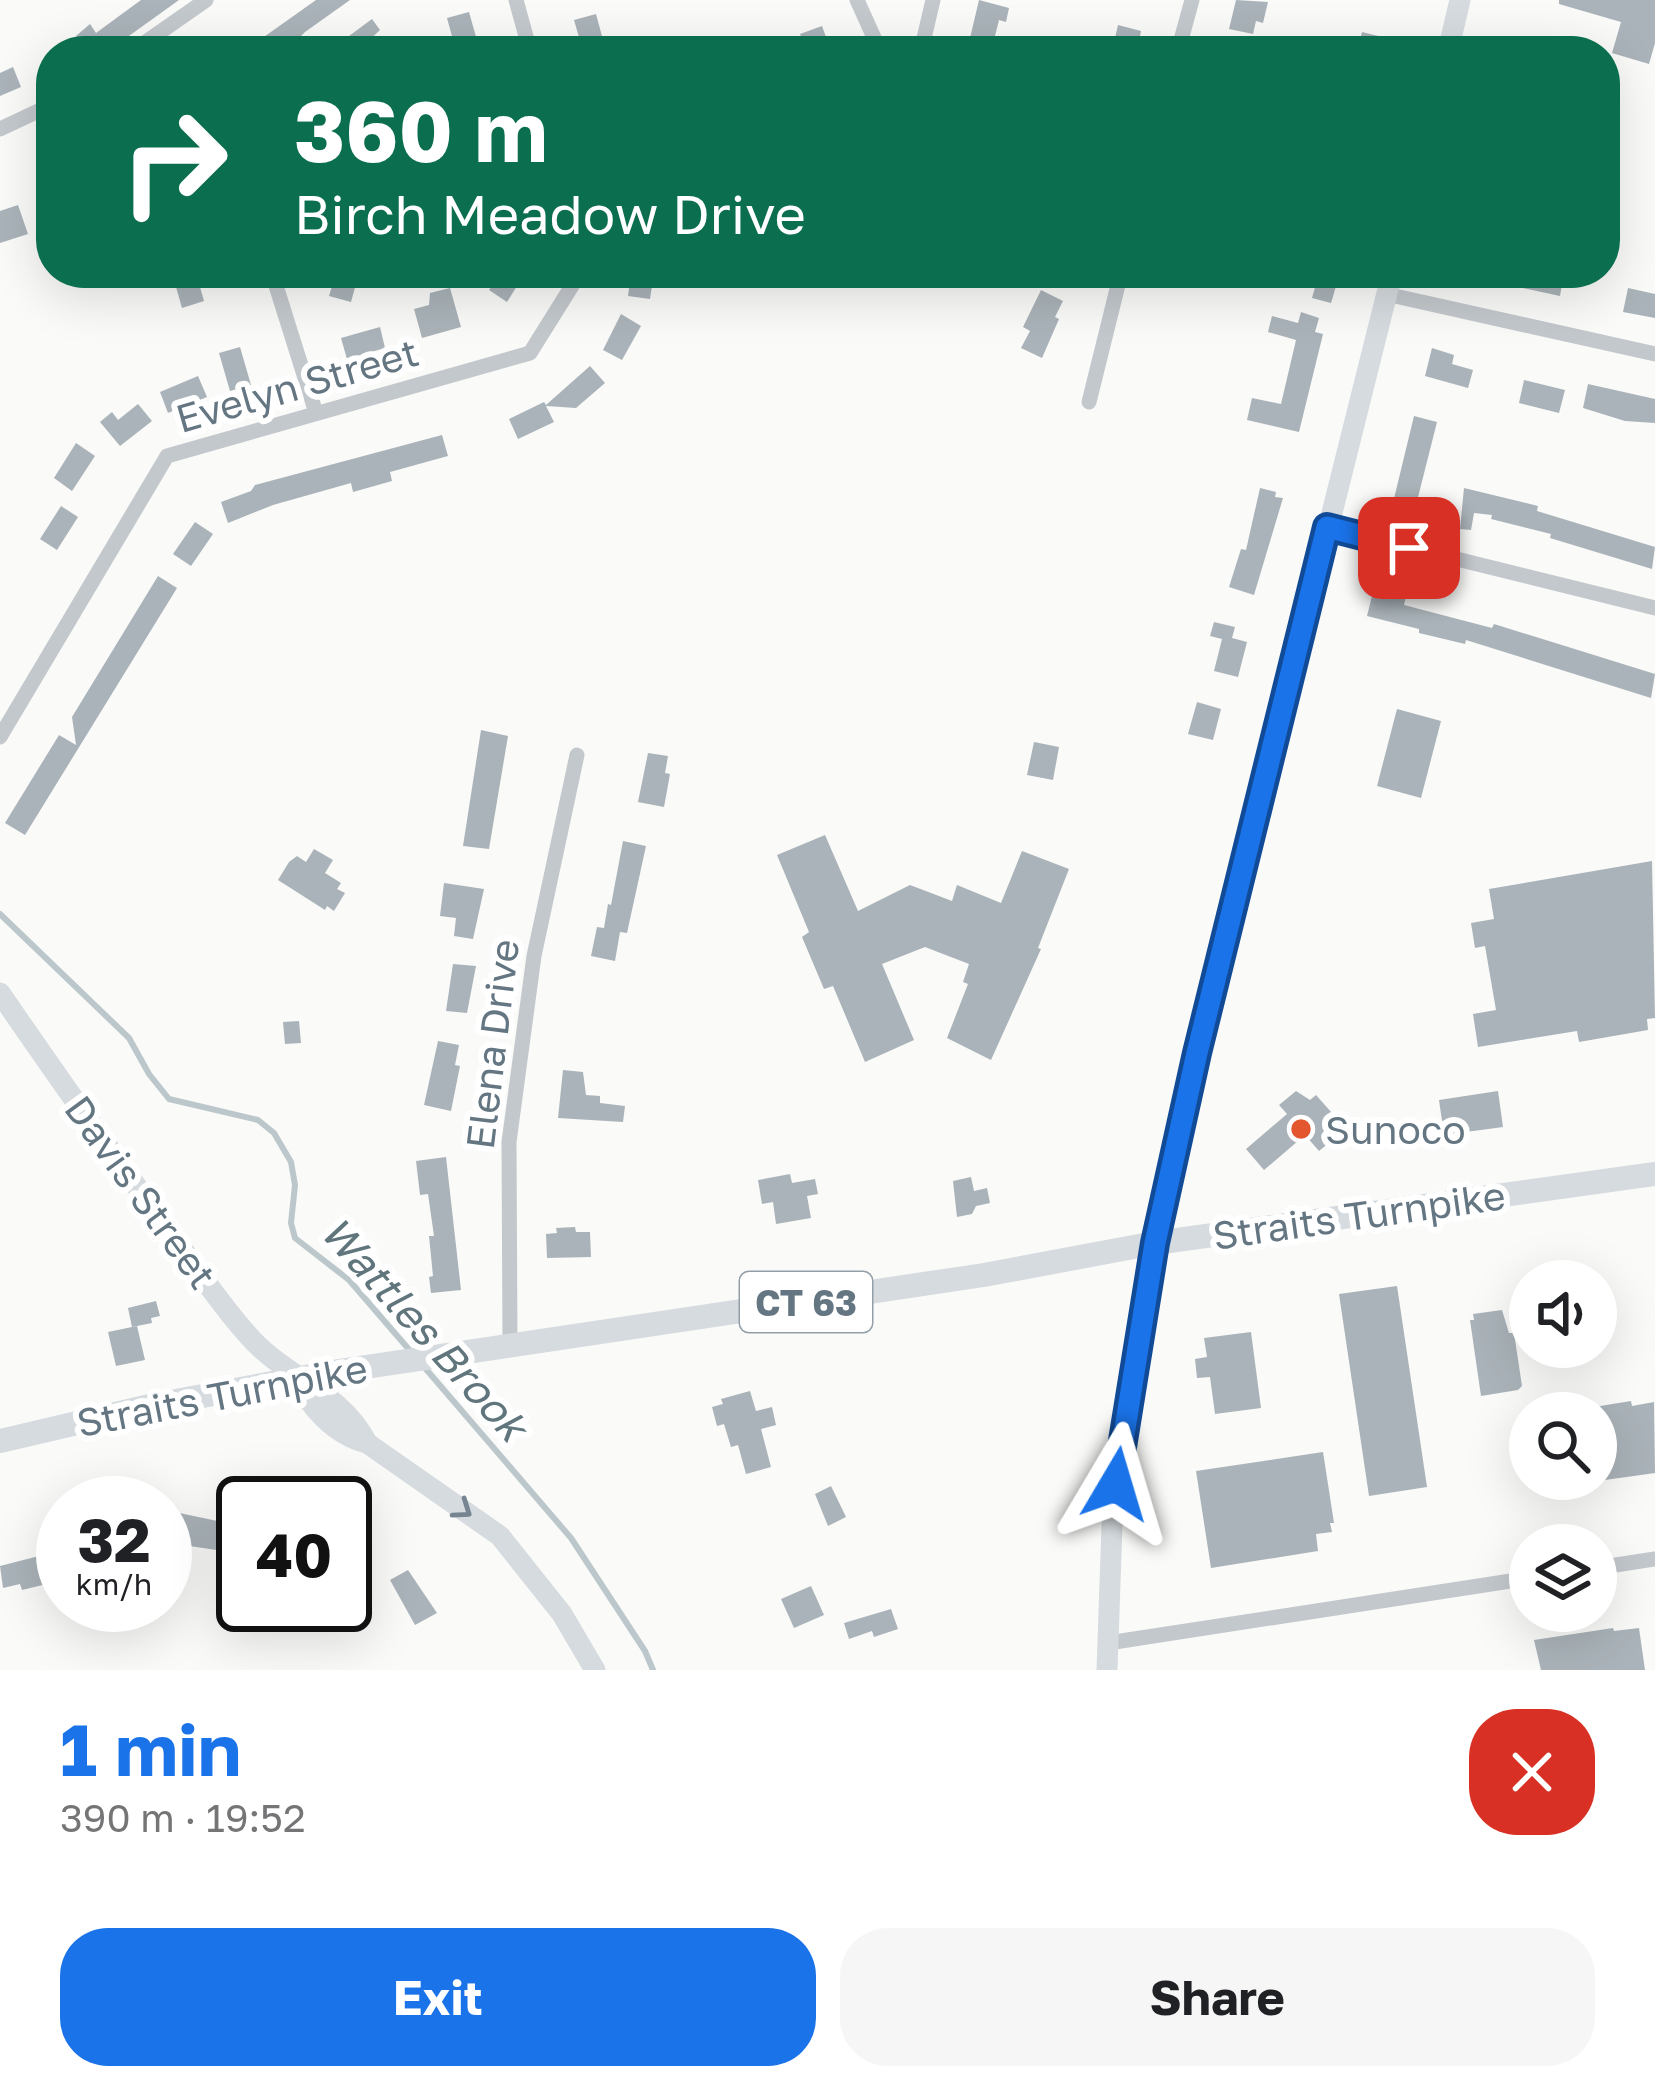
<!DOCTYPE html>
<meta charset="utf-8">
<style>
:root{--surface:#fff;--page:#f6f6f6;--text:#202124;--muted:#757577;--accent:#1a73e8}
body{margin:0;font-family:"Golos Text",sans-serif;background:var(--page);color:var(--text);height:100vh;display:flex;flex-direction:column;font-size:45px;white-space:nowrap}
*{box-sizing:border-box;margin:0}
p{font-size:39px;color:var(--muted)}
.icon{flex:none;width:66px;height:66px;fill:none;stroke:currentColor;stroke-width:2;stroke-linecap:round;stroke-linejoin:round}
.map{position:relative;height:1670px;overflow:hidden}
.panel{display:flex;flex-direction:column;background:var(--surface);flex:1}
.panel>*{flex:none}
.hud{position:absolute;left:36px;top:36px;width:1584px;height:252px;border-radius:48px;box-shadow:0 12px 48px #0002;background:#0b6e4f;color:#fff;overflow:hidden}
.buttons{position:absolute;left:1509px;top:1260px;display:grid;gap:24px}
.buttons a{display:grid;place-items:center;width:108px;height:108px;border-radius:50%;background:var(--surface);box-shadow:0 12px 48px #0002;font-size:60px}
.speed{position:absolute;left:36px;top:1476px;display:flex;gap:24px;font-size:60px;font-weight:700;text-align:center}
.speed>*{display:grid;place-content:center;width:156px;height:156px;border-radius:50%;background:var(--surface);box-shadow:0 12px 48px #0002;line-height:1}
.speed small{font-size:30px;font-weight:400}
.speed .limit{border:6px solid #111;border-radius:18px;background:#fff;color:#111}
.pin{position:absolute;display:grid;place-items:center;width:102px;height:102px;color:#fff;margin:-51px;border-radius:24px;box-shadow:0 6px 18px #0006}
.me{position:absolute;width:132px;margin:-66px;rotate:7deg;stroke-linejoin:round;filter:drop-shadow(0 0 9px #0008)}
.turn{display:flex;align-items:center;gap:42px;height:252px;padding:0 60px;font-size:54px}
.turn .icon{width:156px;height:156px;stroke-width:2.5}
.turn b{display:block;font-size:84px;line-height:102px}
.round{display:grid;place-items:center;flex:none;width:126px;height:126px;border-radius:48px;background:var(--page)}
.summary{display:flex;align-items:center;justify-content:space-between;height:204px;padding:0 60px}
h1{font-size:72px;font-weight:700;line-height:90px;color:var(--accent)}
.button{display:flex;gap:24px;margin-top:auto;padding:24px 60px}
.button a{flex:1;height:138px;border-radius:48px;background:var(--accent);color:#fff;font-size:48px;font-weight:700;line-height:138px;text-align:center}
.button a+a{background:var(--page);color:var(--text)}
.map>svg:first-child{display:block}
</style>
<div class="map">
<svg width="1655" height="1670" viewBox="0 0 1655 1670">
<rect width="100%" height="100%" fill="#fafaf8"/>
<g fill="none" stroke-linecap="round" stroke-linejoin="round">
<g stroke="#bbc7cb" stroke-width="6">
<polyline points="0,914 129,1038 149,1074 169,1099 258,1120 274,1133 291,1162 295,1185 291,1223 295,1238 349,1280 412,1353"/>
<polyline points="425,1368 571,1538 645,1651 653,1670"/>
</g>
</g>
<g fill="#aab3b9">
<polygon points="141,0 179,0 108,51 88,51 76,36 90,24 96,33"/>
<polygon points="316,0 350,0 305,32 294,43 300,51 244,51"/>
<polygon points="979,0 1009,8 1006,22 999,20 993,44 970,38"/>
<polygon points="1236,0 1268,2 1263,23 1256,21 1253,34 1229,29"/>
<polygon points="1559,0 1655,0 1655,43 1649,64 1612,53 1621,22 1559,4"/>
<polygon points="469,12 480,51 456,51 447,18"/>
<polygon points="596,14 606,51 583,51 574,20"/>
<polygon points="372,19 380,30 361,48 349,36"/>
<polygon points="1118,25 1141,31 1137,51 1112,51"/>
<polygon points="822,26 831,51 806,51 800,34"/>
<polygon points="1362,32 1419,46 1418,51 1357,51"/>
<polygon points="13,67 21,87 0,96 0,73"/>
<polygon points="18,205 28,234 0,243 0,211"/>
<polygon points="172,273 196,273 204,301 182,308"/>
<polygon points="336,273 359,273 351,302 329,296"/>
<polygon points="500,273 525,273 507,302 489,290"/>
<polygon points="631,273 654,273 650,299 628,296"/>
<polygon points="1319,273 1340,273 1331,303 1312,298"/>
<polygon points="1521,273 1564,273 1560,296 1518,287"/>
<polygon points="450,288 461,327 422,338 414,309 429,305 430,293"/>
<polygon points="1628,288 1655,294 1655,318 1623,312"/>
<polygon points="1041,290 1063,301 1055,317 1059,319 1042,358 1021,348 1030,331 1023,327"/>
<polygon points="1301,312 1319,318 1315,332 1323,334 1299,432 1247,420 1252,398 1281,404 1296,340 1268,332 1272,316 1298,323"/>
<polygon points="621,314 641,326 622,360 603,350"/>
<polygon points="380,327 385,348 347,359 341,338"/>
<polygon points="240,347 251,385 230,391 219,353"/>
<polygon points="1432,348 1454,355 1452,364 1473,370 1468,388 1425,376"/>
<polygon points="590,366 605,383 576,408 546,406 554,422 518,439 509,419 544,402 546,405"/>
<polygon points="198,376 207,397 168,413 160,392"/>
<polygon points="1524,380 1565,390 1559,413 1519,403"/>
<polygon points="1588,384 1655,399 1655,423 1625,421 1583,408"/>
<polygon points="138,404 152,421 120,446 100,422 112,412 118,420"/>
<polygon points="1414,416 1437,422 1413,517 1391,511"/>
<polygon points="442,435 448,456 390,472 392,481 353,492 351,483 273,505 228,523 221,502 251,491 255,485"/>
<polygon points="76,443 95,456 72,491 54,478"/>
<polygon points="1260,488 1276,492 1275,497 1283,498 1254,595 1229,587 1241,549 1246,550"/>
<polygon points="1464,488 1538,506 1537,511 1655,547 1652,569 1550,538 1551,534 1491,519 1492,515 1474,513 1471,530 1460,529"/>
<polygon points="61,506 78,517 57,550 40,539"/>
<polygon points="195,522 213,534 191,566 173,554"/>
<polygon points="158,576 177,588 25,835 5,823 59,735 76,745 72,717"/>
<polygon points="1374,588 1406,596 1404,605 1492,628 1494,624 1655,674 1651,698 1466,640 1465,644 1419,633 1419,629 1367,616"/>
<polygon points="1214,622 1235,627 1232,638 1247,642 1238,677 1214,671 1222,639 1210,636"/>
<polygon points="1197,702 1221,709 1213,740 1188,734"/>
<polygon points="1397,709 1441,721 1421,798 1377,786"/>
<polygon points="481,730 508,736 489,849 463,846"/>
<polygon points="1034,742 1059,747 1053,780 1027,775"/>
<polygon points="648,753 668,756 665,773 670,774 664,807 638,802"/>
<polygon points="825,835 858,911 910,885 952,901 957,885 1001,903 1022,851 1069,869 1038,948 1041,949 991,1060 947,1038 968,984 963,982 969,964 925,947 882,964 914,1040 865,1062 833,986 824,989 802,937 809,932 777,855"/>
<polygon points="623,841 646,846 627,933 620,932 615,961 591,956 597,927 604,928 608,904 611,905"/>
<polygon points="314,849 333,860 325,873 341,883 337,889 345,893 334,911 327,906 325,910 278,880 289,862 297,856 306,862"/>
<polygon points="1652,861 1655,1018 1647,1019 1648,1030 1579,1042 1577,1031 1478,1047 1473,1014 1496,1010 1485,946 1475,948 1471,923 1494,919 1489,889"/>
<polygon points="444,883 484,889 473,939 454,936 456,918 440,916"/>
<polygon points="453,964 476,966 467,1013 446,1011"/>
<polygon points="299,1021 301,1043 285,1044 283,1022"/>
<polygon points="438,1041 459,1045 455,1065 460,1066 451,1111 424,1105"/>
<polygon points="563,1070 583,1072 586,1095 600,1096 600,1103 625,1106 623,1122 558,1118"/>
<polygon points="1296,1091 1310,1100 1316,1095 1332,1113 1326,1118 1334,1127 1330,1131 1336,1137 1319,1151 1305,1135 1264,1170 1246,1149 1287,1114 1279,1105"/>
<polygon points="1498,1091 1503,1127 1444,1135 1439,1100"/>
<polygon points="446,1157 461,1290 431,1293 429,1277 433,1276 429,1236 434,1236 428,1194 420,1195 416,1161"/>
<polygon points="790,1174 792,1183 815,1179 818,1194 807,1196 811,1218 776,1224 773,1202 762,1204 758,1180"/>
<polygon points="971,1177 974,1191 987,1188 990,1203 976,1206 972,1214 957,1217 953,1181"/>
<polygon points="575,1227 576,1232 590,1232 591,1257 547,1258 546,1234 557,1233 556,1228"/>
<polygon points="1397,1286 1427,1487 1369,1496 1339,1294"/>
<polygon points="156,1301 160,1316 151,1318 152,1323 132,1327 128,1308"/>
<polygon points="1502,1310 1509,1333 1514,1333 1522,1386 1518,1390 1481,1396 1470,1320 1474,1320 1473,1314"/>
<polygon points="137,1326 145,1360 116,1366 108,1332"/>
<polygon points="1251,1332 1261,1408 1215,1414 1210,1377 1197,1378 1195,1359 1207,1357 1204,1338"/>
<polygon points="750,1391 756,1411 772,1407 776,1425 761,1429 771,1467 746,1474 738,1445 731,1447 724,1424 717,1426 712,1407 723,1404 721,1399"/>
<polygon points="1631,1401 1632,1406 1654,1402 1655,1473 1605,1480 1594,1407"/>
<polygon points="1323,1452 1334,1523 1330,1523 1332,1532 1316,1534 1318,1551 1211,1568 1196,1471"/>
<polygon points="831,1486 846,1517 828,1526 815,1494"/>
<polygon points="165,1510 227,1523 223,1551 183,1545 185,1532 165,1530"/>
<polygon points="63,1544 63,1569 56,1571 59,1581 22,1590 20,1584 3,1588 0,1566 39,1556 38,1550"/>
<polygon points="408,1570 437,1613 415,1625 390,1580"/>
<polygon points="811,1586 824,1615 794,1628 781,1599"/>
<polygon points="891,1609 898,1629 874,1637 872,1631 849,1639 844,1623"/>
<polygon points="1613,1628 1614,1631 1639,1628 1645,1670 1541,1670 1534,1640"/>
</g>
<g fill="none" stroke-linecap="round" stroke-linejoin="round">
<g stroke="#c3c8cc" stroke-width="15">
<polyline points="516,0 530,51"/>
<polyline points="857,0 880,51"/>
<polyline points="133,51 206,0"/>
<polyline points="921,51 933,0"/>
<polyline points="1178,51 1192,0"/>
<polyline points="0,129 51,105"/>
<polyline points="272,273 316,413"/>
<polyline points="1386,294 1655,354"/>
<polyline points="1089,402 1121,273"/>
<polyline points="1327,527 1655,608"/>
<polyline points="0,737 167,456 530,353 580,273"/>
<polyline points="510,1346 509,1142 534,956 577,755"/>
<polyline points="1596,1568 1655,1559"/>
<polyline points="1108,1643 1530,1578"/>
</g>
<g stroke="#d6dbdf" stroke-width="21">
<polyline points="1448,51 1460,0"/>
<path d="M0 993C57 1076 115 1158 175 1239 198 1271 221 1305 247 1334 283 1377 341 1391 367 1443"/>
<path d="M296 1378C309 1407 335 1435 367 1443L500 1536 562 1614 595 1670"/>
<polyline points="1107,1670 1112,1525 1121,1442 1155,1243 1197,1053 1392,273"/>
</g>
<polyline stroke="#d6dbdf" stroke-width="24" points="0,1441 154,1405 332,1372 984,1275 1155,1243 1655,1174"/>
</g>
<defs><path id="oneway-chevron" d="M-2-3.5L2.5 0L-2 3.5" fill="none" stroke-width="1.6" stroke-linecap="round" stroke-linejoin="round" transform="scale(3)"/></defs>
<use stroke="#768591" href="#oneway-chevron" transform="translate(463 1510) rotate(35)"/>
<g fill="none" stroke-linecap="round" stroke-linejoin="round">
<g stroke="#114b97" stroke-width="30">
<polyline id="route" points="1116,1484 1155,1243 1197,1053 1327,527 1409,548"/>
</g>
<use href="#route" stroke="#1a73e8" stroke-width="21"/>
</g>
<circle fill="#e4572e" stroke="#fff" stroke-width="4.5" cx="1301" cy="1129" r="12"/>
<g text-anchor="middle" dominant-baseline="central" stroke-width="12" stroke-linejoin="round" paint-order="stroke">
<rect fill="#fff" stroke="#939fa8" stroke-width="3" x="740" y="1272" width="132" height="60" rx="9"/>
<g font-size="36" font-weight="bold" fill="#657683">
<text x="806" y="1302">CT 63</text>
</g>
<g font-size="39" fill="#657683" stroke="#fff">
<text transform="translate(297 385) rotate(-16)">Evelyn Street</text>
<text transform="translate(492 1044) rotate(-83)">Elena Drive</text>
<text transform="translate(141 1192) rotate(54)">Davis Street</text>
<text transform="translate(1359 1215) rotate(-8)">Straits Turnpike</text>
<text transform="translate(222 1395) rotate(-11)">Straits Turnpike</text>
</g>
<g font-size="39" fill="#657683" stroke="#fff" text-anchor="start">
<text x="1325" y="1129">Sunoco</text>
</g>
<g font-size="42" font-style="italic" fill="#60757c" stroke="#fff">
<text transform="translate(425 1328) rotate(48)">Wattles Brook</text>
</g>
</g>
</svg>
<div class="buttons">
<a><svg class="icon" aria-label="sound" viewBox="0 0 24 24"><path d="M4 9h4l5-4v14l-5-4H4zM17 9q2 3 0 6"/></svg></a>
<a><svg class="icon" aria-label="search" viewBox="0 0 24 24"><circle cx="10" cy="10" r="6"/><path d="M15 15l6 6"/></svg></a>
<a><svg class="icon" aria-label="layers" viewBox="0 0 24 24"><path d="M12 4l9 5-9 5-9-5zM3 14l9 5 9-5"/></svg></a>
</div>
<div class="speed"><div>32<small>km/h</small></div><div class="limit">40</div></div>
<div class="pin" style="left:1409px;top:548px;background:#d93025"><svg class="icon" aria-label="arrive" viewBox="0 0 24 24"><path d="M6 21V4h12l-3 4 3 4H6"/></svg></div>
<svg class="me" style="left:1116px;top:1484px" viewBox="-20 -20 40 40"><path d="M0-17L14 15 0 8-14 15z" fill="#1a73e8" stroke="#fff" stroke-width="4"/></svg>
<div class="hud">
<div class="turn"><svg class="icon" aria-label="right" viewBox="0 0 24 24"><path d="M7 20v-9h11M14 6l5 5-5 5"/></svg><div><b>360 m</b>Birch Meadow Drive</div></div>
</div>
</div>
<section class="panel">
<div class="summary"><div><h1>1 min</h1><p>390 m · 19:52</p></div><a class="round" style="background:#d93025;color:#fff"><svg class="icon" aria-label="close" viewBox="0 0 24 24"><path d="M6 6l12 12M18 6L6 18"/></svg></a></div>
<div class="button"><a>Exit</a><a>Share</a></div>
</section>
